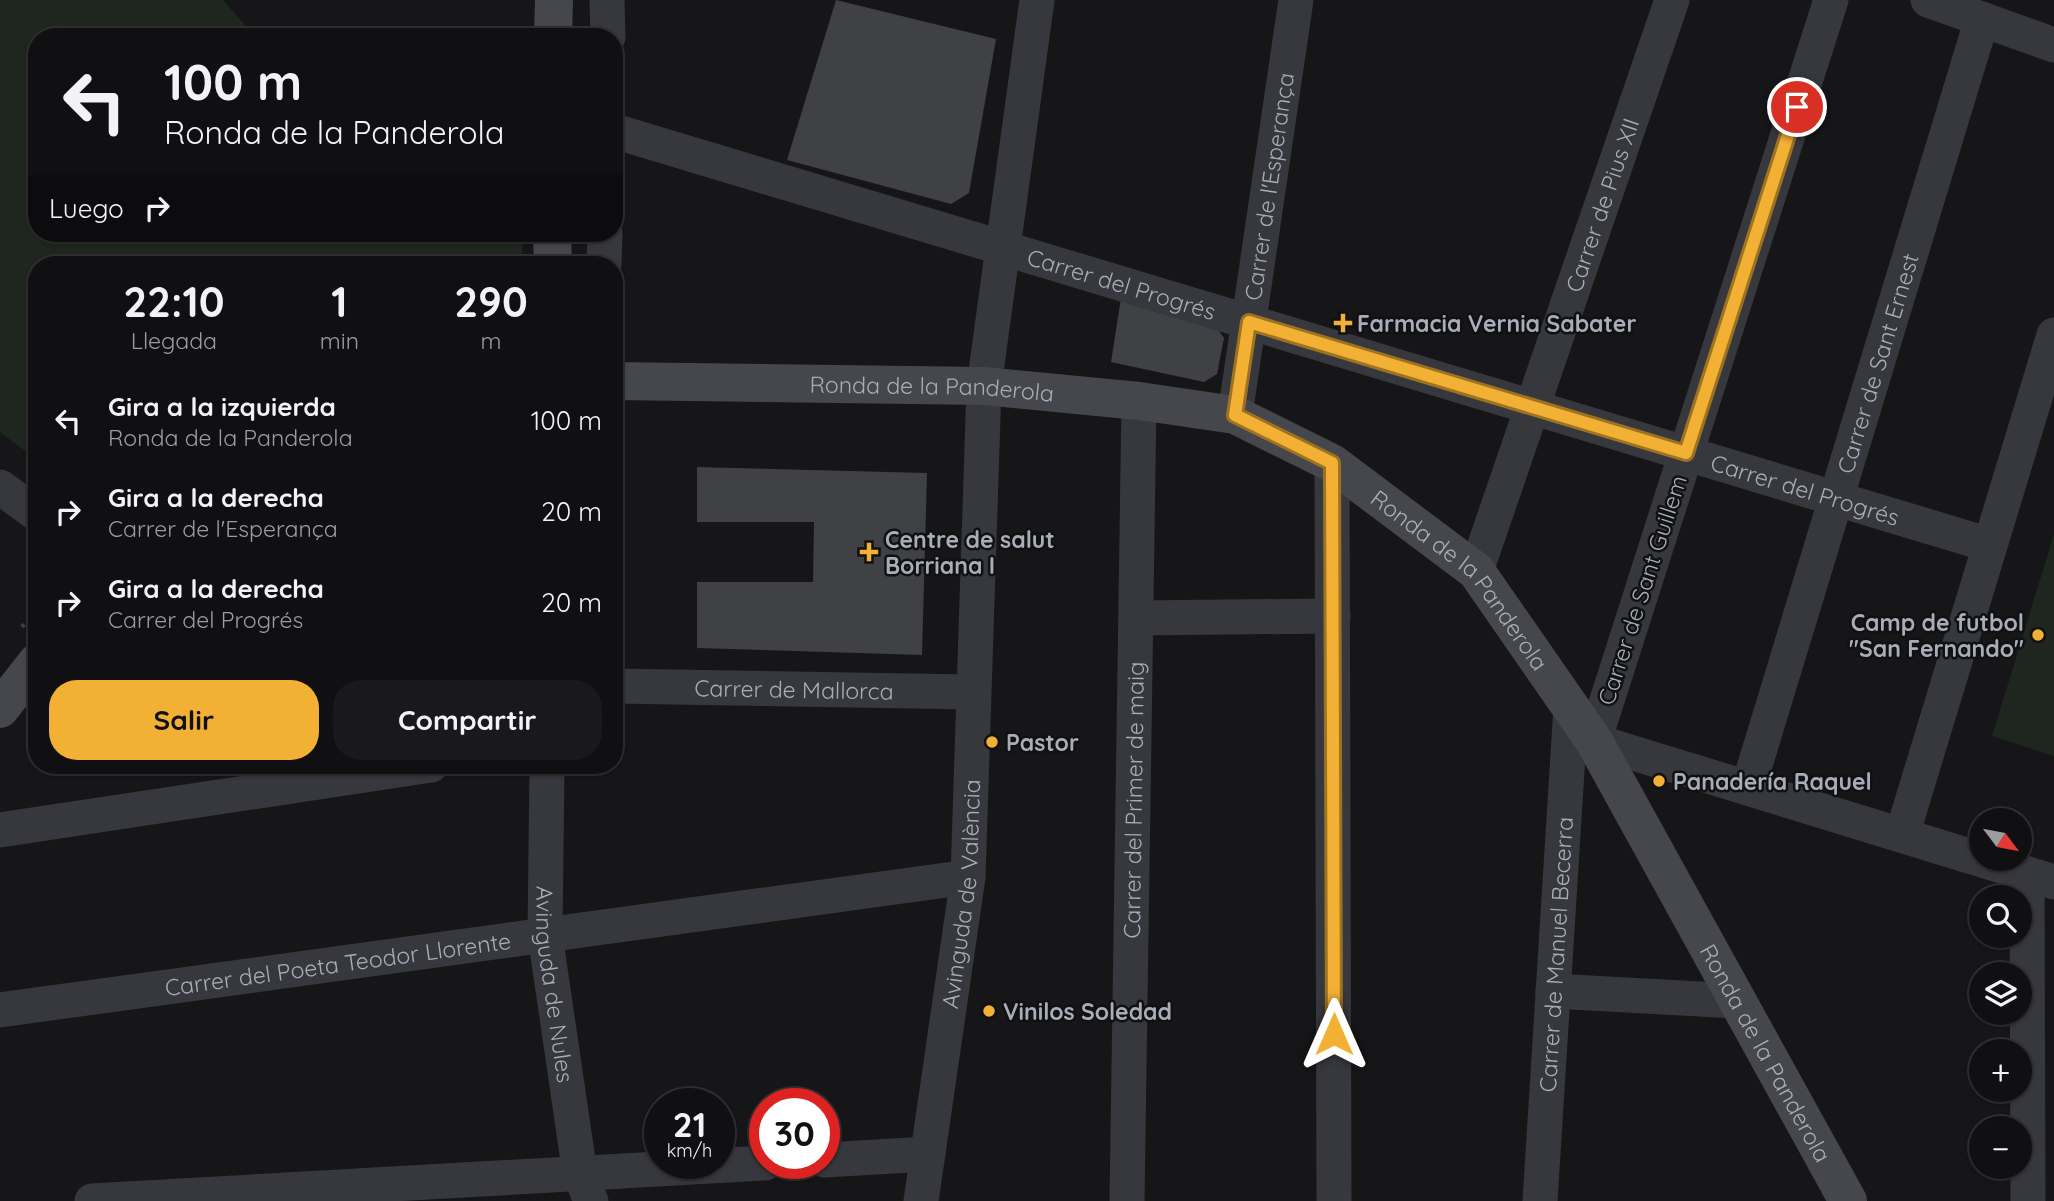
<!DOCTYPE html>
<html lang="es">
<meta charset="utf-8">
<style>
:root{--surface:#101012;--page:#19191b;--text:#f1f3f6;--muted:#9c9d9f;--line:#303032;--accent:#f2b134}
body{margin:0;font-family:Quicksand,sans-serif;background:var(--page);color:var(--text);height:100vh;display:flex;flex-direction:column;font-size:26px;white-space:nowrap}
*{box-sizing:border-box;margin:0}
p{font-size:23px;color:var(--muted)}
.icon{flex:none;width:38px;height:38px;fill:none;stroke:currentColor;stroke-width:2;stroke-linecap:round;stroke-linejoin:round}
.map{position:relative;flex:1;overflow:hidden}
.details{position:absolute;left:28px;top:256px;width:595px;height:518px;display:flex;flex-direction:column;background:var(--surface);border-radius:28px;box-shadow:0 2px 5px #0004,0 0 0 2px var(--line)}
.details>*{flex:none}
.top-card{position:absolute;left:28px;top:28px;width:595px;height:214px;border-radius:28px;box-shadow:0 2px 5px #0004,0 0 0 2px var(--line);background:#101012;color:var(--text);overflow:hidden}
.needle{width:46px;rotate:122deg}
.fabs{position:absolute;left:1969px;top:808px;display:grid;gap:14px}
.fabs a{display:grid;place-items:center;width:63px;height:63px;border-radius:50%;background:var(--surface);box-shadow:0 2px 5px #0004,0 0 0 2px var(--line);font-size:35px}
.speed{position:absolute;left:644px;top:1088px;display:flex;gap:14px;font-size:35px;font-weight:700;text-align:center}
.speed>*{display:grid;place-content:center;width:91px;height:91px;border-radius:50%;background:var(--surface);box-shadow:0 2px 5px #0004,0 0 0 2px var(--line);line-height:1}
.speed small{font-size:18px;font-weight:400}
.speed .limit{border:10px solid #d22;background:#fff;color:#111}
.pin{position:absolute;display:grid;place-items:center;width:60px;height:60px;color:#fff;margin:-30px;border:4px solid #fff;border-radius:50%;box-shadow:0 2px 7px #0007}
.me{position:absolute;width:77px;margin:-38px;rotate:0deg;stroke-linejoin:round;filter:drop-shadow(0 0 5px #0008)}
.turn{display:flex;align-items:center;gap:24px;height:147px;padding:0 21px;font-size:32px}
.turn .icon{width:91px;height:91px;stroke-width:2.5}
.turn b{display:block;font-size:49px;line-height:60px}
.then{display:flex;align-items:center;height:66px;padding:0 21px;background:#0003;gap:14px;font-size:26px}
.eta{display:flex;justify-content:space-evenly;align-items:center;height:119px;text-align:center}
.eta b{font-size:42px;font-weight:800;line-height:49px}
.button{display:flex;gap:14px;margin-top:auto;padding:14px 21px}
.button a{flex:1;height:80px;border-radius:28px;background:var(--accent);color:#111;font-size:28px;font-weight:800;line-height:80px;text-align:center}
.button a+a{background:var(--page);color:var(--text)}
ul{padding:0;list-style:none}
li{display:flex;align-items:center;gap:21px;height:91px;padding:0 21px}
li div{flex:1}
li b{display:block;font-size:26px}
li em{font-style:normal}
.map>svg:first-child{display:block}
</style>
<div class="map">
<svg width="2054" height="1201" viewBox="0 0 2054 1201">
<rect width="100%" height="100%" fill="#161618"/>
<g fill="#1e261f">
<polygon points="0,0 223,0 251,32 525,33 525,37 37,37 37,233 522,233 522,264 37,264 37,460 0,432"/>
<polygon points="2054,534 2054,756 1992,736"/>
</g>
<g fill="#404145">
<polygon points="836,0 996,39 969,193 951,204 787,160"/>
<polygon points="1121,298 1217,328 1224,338 1217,374 1204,382 1111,362"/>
<polygon points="697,467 927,473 922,655 697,648 697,582 813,582 814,522 697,522"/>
</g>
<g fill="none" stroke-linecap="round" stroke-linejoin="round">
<polyline stroke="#3d3f44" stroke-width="4.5" stroke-dasharray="3.5 5" stroke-linecap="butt" points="22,627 37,608"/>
<g stroke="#37383d" stroke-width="35">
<polyline points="607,0 608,37"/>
<polyline points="1831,0 1594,741 2054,882"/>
<polyline points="1928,0 2054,45"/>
<path id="s1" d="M614 131 1990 545"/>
<polyline points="604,264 605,233"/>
<path id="s2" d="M1235 415 1296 0"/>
<polyline points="1332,463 1334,1201"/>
<polyline points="0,487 37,514"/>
<path id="s3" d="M1476 571 1672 0"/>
<polyline points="1136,618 1333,616"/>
<path id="s4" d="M614 686 973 692"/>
<path id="s5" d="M547 765 545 935 580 1174 591 1201"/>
<path id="s6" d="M1748 788 1982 19"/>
<polyline points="0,830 431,765"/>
<polyline points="1902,835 2054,335"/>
<polyline points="2027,874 2028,1201"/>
<polyline points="1553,991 1737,1001"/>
<path id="s7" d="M0 1010 968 877"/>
<polyline points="824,1160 928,1154"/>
<polyline points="92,1201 765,1163"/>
<path id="s8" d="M921 1201 968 877 984 386 1037 0"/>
<path id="s9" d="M1127 1201 1139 401"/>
<path id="s10" d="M1540 1201 1571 707"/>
</g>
<g stroke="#45474d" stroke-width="38">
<polyline points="553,37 554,0"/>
<polyline points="552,233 553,264"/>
<path id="s11" d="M614 381 984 386 1139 401 1235 415 1332 463 1476 571 1594 741 1848 1201"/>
<polyline points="0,709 37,662"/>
</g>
</g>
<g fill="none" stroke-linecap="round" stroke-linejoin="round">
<g stroke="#9d7322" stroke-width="18">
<polyline id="route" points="1334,1034 1332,463 1235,415 1249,322 1686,453 1797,107"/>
</g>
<use href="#route" stroke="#f2b134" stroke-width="12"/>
</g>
<g fill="#f2b134" stroke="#111113" stroke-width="2.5">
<path d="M1339.5 312.5h7v7h7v7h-7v7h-7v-7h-7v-7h7z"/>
<path d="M865.5 541.5h7v7h7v7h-7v7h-7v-7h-7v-7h7z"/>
<circle cx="2038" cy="635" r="7"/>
<circle cx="992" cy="742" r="7"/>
<circle cx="1659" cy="781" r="7"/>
<circle cx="989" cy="1011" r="7"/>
</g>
<g text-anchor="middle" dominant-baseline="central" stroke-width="5" stroke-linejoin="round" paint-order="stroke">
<g font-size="23" fill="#a8adb8" stroke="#111113">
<text stroke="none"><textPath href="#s2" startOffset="231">Carrer de l'Esperança</textPath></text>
<text stroke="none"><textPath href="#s3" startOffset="387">Carrer de Pius XII</textPath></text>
<text stroke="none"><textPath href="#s1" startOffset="530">Carrer del Progrés</textPath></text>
<text stroke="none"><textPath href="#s6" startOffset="444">Carrer de Sant Ernest</textPath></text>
<text stroke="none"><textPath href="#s11" startOffset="318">Ronda de la Panderola</textPath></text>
<text stroke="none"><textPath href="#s1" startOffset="1244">Carrer del Progrés</textPath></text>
<text stroke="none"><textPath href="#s11" startOffset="906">Ronda de la Panderola</textPath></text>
<text transform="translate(1642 590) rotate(-72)">Carrer de Sant Guillem</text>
<text stroke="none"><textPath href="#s4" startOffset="180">Carrer de Mallorca</textPath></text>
<text stroke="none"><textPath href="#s9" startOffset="401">Carrer del Primer de maig</textPath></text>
<text stroke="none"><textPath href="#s8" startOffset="310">Avinguda de València</textPath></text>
<text stroke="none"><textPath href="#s10" startOffset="247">Carrer de Manuel Becerra</textPath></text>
<text stroke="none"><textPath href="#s7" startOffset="341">Carrer del Poeta Teodor Llorente</textPath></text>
<text stroke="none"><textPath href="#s5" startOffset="220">Avinguda de Nules</textPath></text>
<text stroke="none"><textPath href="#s11" startOffset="1474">Ronda de la Panderola</textPath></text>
</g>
<g font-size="23" font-weight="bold" fill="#a8adb8" stroke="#111113" text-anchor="start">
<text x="1357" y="323">Farmacia Vernia Sabater</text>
<text x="885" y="539">Centre de salut<tspan x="885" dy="26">Borriana I</tspan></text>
<text x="2024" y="622" text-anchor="end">Camp de futbol<tspan x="2024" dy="26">"San Fernando"</tspan></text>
<text x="1006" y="742">Pastor</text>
<text x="1673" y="781">Panadería Raquel</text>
<text x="1003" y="1011">Vinilos Soledad</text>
</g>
</g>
</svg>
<div class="fabs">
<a><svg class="needle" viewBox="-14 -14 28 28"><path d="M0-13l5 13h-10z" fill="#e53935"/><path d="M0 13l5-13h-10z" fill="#9c9d9f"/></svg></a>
<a><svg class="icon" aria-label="search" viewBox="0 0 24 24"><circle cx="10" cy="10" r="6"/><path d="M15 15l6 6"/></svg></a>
<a><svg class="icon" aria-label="layers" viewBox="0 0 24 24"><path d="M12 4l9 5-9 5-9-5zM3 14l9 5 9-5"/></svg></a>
<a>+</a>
<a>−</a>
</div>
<div class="speed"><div>21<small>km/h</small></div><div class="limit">30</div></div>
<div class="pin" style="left:1797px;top:107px;background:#d93025"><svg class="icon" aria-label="arrive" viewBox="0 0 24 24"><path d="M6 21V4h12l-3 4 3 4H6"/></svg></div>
<svg class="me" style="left:1334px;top:1034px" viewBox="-20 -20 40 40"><path d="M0-17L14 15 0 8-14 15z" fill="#f2b134" stroke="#fff" stroke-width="4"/></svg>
<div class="top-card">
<div class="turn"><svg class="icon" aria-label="left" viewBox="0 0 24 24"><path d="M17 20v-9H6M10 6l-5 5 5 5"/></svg><div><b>100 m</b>Ronda de la Panderola</div></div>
<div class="then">Luego<svg class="icon" aria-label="right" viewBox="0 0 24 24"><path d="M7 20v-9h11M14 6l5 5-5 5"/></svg></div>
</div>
<section class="details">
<div class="eta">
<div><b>22:10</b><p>Llegada</p></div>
<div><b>1</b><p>min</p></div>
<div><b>290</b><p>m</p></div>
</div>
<ul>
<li><svg class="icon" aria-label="left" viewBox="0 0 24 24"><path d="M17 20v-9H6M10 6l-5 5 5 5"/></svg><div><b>Gira a la izquierda</b><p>Ronda de la Panderola</p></div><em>100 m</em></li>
<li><svg class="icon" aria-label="right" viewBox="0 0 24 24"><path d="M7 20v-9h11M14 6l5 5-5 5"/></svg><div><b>Gira a la derecha</b><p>Carrer de l'Esperança</p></div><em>20 m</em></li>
<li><svg class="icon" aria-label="right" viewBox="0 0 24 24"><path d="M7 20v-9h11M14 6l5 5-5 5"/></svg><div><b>Gira a la derecha</b><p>Carrer del Progrés</p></div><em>20 m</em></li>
</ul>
<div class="button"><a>Salir</a><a>Compartir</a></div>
</section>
</div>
